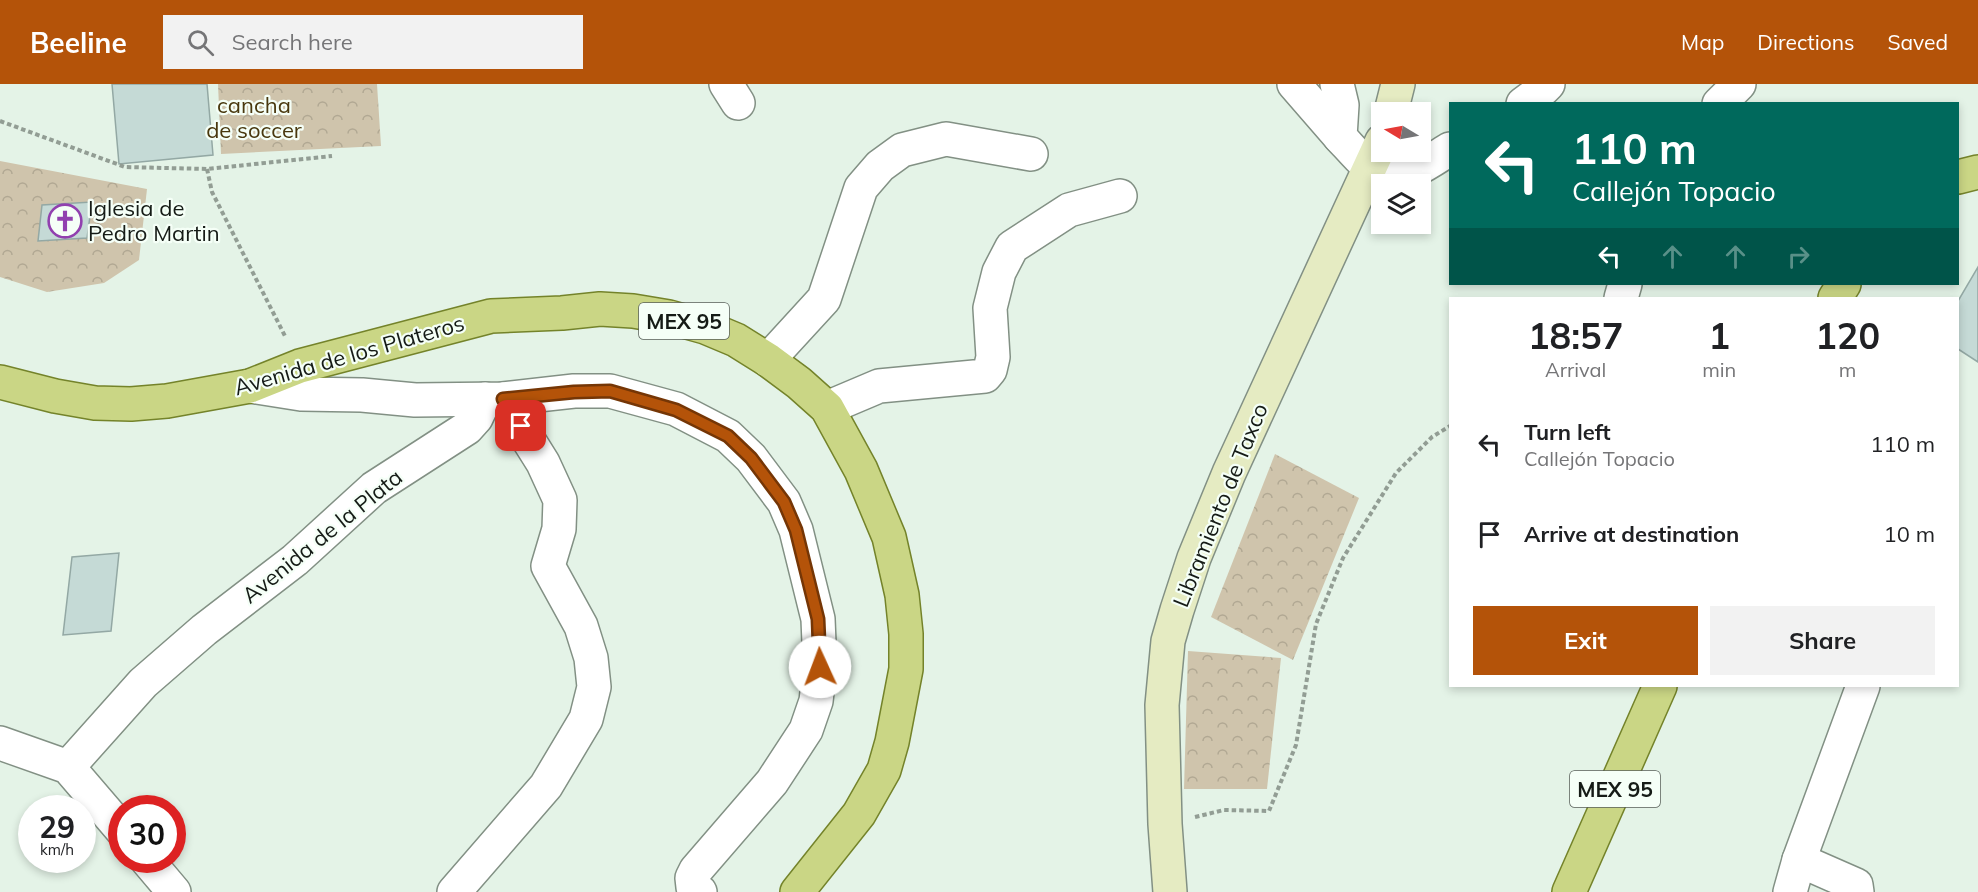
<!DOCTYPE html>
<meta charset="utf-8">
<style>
:root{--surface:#fff;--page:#f2f2f2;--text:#202124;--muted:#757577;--accent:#b45309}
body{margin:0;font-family:Mulish,sans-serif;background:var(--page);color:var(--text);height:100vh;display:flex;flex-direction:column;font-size:22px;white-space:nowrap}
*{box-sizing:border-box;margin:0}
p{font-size:20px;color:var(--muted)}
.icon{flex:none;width:33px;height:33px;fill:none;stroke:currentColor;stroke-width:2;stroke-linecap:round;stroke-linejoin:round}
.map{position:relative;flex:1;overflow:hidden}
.details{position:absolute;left:1449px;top:213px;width:510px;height:390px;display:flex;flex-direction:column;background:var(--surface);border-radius:0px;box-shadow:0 3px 9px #0003}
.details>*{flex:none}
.hud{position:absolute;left:1449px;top:18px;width:510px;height:183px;border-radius:0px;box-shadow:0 3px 9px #0003;background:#00695c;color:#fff;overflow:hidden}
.needle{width:39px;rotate:280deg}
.controls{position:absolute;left:1371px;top:18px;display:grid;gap:12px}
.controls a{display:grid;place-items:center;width:60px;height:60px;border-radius:0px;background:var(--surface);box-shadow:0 3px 9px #0003;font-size:30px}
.speed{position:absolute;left:18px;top:711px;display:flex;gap:12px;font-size:30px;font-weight:700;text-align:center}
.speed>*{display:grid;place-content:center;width:78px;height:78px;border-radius:50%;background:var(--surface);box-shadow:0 3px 9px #0003;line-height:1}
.speed small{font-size:15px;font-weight:400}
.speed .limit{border:9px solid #d22;background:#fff;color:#111}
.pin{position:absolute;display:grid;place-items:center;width:51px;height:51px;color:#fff;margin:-26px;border-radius:12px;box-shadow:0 3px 9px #0006}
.me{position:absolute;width:66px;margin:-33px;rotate:358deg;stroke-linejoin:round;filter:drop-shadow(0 0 4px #0008)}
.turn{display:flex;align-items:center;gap:21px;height:126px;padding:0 24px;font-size:27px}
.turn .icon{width:78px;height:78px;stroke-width:2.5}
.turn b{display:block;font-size:42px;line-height:51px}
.lanes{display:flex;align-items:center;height:57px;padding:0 24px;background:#0003;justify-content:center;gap:30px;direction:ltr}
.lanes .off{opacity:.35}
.eta{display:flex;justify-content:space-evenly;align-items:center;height:102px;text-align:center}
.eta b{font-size:36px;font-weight:700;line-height:42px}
.button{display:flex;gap:12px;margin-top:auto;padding:12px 24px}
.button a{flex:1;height:69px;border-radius:0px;background:var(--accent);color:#fff;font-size:24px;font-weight:700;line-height:69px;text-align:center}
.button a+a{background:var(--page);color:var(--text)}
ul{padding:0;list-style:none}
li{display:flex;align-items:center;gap:18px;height:90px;padding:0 24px}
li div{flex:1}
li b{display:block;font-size:22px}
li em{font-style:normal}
header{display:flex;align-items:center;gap:36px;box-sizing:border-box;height:84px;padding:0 30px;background:var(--accent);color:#fff}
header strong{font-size:28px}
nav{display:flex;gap:33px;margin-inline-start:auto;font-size:21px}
.search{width:420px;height:54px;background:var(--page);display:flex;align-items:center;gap:15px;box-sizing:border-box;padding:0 21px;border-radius:0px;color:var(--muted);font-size:22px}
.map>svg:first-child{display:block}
</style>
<header>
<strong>Beeline</strong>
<div class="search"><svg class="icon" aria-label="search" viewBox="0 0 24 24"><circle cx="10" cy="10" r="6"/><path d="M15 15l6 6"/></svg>Search here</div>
<nav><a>Map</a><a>Directions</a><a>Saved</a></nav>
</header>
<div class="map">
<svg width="1978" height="808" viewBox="0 0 1978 808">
<defs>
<pattern id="park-crowns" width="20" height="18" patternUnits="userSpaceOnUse" patternTransform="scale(1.5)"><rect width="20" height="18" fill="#cfc4ac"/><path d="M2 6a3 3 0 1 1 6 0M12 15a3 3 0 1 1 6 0" fill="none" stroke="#b1a893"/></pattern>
</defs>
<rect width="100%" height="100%" fill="#e4f3e7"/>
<g fill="url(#park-crowns)">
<polygon points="218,0 377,0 381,62 221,70"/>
<polygon points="0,77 147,105 139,176 104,199 47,208 0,193"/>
<polygon points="1275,370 1359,414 1293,576 1211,533"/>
<polygon points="1188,567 1281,574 1267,705 1184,705"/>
</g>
<g fill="#c5dad6" stroke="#93a8a4" stroke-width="1.5">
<polygon points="112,0 207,0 213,71 119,80"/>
<polygon points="92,118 87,154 38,157 42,121"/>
<polygon points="1978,183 1978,278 1958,265 1958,217"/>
<polygon points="119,469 111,547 63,551 72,473"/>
</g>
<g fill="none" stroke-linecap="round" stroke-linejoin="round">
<g stroke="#829084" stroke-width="36">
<g id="minor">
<polyline points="726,0 738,19"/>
<polyline points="1294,0 1340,53"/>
<path d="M1337 0 1342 21 1340 53C1350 63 1371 90 1386 93 1404 97 1435 74 1450 65"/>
<polyline points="1523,20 1543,5 1548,0"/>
<polyline points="1719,20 1739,0"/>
<polyline points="1621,214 1625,200"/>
<polyline points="768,276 824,215 861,104 880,82 902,66 946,55 1031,70"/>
<polyline points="250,302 301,310 362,311 415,316 503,315 574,307 610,307 676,325 728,352 751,374 784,418 796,446 818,535 820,583 816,617 806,646 772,698 696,786 692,794 693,803 700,808"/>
<polyline points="827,324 879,302 985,292 990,286 993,273 990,224 999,188 1012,163 1069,126 1120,112"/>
<polyline points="0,659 68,683 122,746"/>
<polyline points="68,683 143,599 204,546 295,476 374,404 467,344 476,334 485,315"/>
<polyline points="147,776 174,808"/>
<polyline points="1799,776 1856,801 1857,808"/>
<polyline points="454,808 546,702 586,635 594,603 591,574 581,542 548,482 559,445 560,416 543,379 503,315"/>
<polyline points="1790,808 1799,776 1863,602"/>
</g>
</g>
<g stroke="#829084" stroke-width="36">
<g id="secondary">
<polyline points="1391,28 1398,0"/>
<polyline points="1170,808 1165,740 1162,621 1168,557 1177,526 1194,474 1229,389 1382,57"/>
</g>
</g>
<g stroke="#74832a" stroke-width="36">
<g id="primary">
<polyline points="1958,93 1978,88"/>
<polyline points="1835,214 1844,200"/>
<polyline points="0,298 55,312 95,319 131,320 167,317 250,302 300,282 491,232 562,229 600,225 633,227 669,233 705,243 736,256 768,276 799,299 827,324 861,386 889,453 902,511 906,550 906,585 892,658 884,686 859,730 797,808"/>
<polyline points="1569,808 1660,602"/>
</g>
</g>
<g stroke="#929d94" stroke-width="4" stroke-dasharray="4.5 3" stroke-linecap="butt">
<polyline points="0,37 125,83 207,85 332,72"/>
<polyline points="207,85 212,108 286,254"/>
<polyline points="1195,733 1224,726 1269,727 1296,661 1316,540 1343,474 1396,389 1432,353 1450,342"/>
</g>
<use href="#minor" stroke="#fff" stroke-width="33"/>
<use href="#secondary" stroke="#e5ebc2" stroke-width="33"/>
<use href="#primary" stroke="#cad685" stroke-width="33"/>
</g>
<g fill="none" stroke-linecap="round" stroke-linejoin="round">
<g stroke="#753606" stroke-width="15">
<polyline id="route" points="521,342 503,315 574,308 610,307 676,326 728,352 751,374 784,418 796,446 818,535 820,583"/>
</g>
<use href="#route" stroke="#b45309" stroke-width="10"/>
</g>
<defs>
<g id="church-ring" transform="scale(1.725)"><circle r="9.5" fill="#f5fff7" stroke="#9140af" stroke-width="1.5"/><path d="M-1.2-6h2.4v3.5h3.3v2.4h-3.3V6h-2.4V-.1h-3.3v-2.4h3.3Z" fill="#9140af"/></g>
</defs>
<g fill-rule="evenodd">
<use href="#church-ring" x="65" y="137"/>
</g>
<g text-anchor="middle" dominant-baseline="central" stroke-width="4.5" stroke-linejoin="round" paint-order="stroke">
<g fill="#f5fff7" stroke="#585f5a" stroke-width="1.5">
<rect x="639" y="219" width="90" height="36" rx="4.5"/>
<rect x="1570" y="687" width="90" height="36" rx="4.5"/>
</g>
<g font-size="21" font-weight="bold" fill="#151b16">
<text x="684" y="237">MEX 95</text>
<text x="1615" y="705">MEX 95</text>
</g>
<g font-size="22" fill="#49380e" stroke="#f5fff7">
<text x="254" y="21">cancha<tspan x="254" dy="25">de soccer</tspan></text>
</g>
<g font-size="22" fill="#151b16" stroke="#f5fff7" text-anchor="start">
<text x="88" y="124">Iglesia de<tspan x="88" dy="25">Pedro Martin</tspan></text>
</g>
<g font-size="22" fill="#151b16" stroke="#f5fff7">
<text transform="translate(349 271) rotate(-16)">Avenida de los Plateros</text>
<text transform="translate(1220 421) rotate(-68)">Libramiento de Taxco</text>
<text transform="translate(322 452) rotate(-39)">Avenida de la Plata</text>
</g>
</g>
</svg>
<div class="controls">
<a><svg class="needle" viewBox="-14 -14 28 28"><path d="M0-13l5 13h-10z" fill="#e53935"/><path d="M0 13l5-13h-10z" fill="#757577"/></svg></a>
<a><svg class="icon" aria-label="layers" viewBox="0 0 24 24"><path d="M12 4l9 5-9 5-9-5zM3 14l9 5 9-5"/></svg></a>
</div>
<div class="speed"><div>29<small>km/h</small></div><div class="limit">30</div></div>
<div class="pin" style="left:521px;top:342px;background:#d93025"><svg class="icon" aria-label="arrive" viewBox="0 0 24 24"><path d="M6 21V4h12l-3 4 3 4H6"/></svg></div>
<svg class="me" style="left:820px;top:583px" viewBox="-20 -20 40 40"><circle r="19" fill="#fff"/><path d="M0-13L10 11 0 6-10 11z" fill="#b45309"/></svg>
<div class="hud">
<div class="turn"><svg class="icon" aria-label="left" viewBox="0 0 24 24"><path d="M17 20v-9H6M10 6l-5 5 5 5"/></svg><div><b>110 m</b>Callejón Topacio</div></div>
<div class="lanes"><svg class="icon" aria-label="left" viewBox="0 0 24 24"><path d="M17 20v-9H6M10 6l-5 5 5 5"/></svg><svg class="icon off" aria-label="ahead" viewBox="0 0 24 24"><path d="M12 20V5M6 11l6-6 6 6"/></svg><svg class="icon off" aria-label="ahead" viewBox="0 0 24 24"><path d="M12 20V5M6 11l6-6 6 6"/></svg><svg class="icon off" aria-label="right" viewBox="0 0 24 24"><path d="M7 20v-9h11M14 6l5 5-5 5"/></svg></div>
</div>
<section class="details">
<div class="eta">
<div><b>18:57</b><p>Arrival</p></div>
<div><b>1</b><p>min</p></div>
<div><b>120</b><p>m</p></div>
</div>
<ul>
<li><svg class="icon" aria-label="left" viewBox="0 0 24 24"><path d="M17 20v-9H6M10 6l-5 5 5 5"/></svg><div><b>Turn left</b><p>Callejón Topacio</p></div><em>110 m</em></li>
<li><svg class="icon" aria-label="arrive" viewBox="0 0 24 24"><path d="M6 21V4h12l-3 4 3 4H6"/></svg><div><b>Arrive at destination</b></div><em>10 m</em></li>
</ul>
<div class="button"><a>Exit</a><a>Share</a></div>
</section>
</div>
